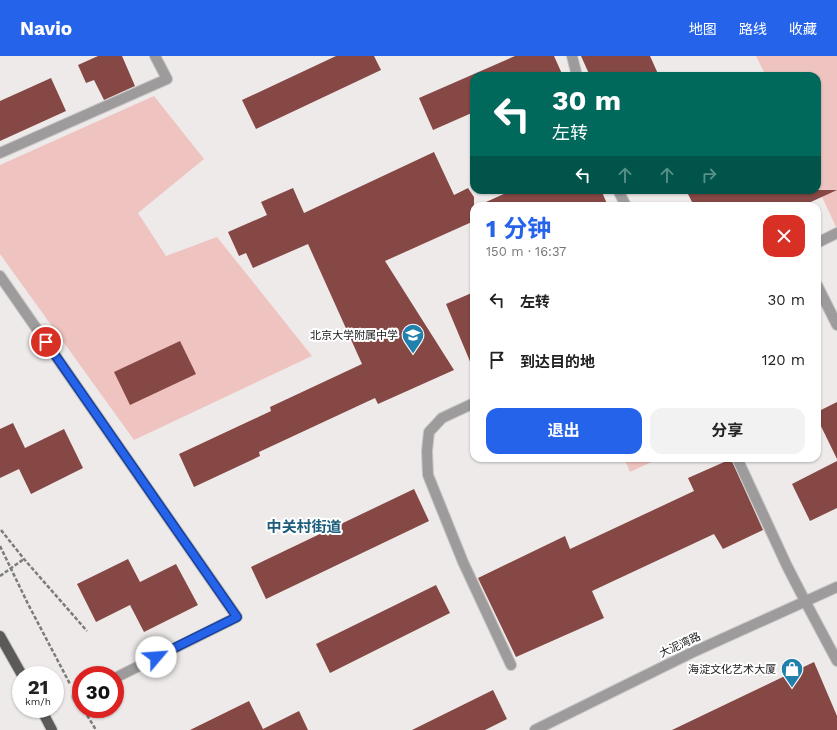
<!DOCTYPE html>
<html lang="zh">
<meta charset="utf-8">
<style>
:root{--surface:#fff;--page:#f2f2f2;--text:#222;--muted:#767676;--accent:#2563eb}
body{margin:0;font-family:"Work Sans","Noto Sans SC",sans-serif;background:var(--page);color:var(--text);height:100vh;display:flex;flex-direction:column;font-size:15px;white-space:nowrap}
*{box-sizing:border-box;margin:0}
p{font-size:13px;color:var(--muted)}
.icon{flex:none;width:22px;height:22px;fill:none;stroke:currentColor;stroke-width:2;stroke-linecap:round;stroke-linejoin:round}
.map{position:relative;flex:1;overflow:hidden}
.drawer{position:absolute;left:470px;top:146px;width:351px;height:260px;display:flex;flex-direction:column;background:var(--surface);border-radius:12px;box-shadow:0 1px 3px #0004}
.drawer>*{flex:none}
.banner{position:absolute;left:470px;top:16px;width:351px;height:122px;border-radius:12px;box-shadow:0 1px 3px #0004;background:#00695c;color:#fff;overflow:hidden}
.speed{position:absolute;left:12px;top:610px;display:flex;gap:8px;font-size:20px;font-weight:700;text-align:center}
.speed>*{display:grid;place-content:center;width:52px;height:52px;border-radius:50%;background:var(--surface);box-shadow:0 1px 3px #0004;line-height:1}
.speed small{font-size:10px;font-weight:400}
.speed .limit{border:6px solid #d22;background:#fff;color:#111}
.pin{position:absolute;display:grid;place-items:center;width:34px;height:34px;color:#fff;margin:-17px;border:2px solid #fff;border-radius:50%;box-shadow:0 1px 4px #0007}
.me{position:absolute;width:44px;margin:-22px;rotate:63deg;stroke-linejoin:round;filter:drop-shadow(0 0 3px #0008)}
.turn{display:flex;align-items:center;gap:14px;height:84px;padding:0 16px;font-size:18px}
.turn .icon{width:52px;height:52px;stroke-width:2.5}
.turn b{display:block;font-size:28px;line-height:34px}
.lanes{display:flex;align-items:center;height:38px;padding:0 16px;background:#0003;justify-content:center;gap:20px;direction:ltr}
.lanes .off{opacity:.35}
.round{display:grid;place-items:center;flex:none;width:42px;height:42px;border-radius:12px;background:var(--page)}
.headline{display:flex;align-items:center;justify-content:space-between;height:68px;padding:0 16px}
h1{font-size:24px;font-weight:700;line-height:30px;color:var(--accent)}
.primary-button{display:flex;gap:8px;margin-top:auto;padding:8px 16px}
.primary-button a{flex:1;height:46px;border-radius:12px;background:var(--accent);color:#fff;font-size:16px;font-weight:700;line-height:46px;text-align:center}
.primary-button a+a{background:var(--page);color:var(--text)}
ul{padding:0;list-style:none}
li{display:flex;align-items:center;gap:12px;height:60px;padding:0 16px}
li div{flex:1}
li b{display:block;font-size:15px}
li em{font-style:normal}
header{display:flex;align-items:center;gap:24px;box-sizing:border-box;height:56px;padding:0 20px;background:var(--accent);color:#fff}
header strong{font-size:19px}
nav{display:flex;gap:22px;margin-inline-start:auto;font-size:14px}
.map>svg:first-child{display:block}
</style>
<header>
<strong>Navio</strong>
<nav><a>地图</a><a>路线</a><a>收藏</a></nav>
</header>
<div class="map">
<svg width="837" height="674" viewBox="0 0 837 674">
<rect width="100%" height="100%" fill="#eeeaea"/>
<g fill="#efc3bf">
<polygon points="756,0 837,0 837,173 817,130 817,20 766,20"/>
<polygon points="154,40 204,103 138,157 166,200 217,181 312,300 134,384 0,198 0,109"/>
<polygon points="624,402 660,402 630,416"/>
</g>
<g fill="#864844">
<polygon points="98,0 122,0 135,30 104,44 94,24 86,27 78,9"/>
<polygon points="336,0 374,0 381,14 256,73 242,44"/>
<polygon points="515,0 554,0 563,20 474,20 474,56 433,74 419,42"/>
<polygon points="581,0 650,0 659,20 590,20"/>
<polygon points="51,22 66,55 0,85 0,45"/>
<polygon points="434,96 454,139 468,132 474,141 474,165 385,205 454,314 378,348 375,342 259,396 260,400 194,431 179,398 271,355 270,351 362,308 308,188 253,212 246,197 239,200 228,176 267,159 261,146 293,132 304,157"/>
<polygon points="513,134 601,134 608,150 477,150"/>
<polygon points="686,134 837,134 802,150 694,150"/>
<polygon points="474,236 474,315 446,248"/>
<polygon points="180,285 196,318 130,349 114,316"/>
<polygon points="837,346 837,403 817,362 817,356"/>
<polygon points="13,367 25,392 64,373 83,412 31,438 19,413 0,422 0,373"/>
<polygon points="731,403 763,474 723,493 714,478 592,535 604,562 516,601 478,522 565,480 570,493 694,435 688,422"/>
<polygon points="837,405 837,452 810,465 792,428"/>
<polygon points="414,433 429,465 266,543 251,511"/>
<polygon points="128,503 140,526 176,508 198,549 144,576 130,549 96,566 77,528"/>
<polygon points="436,529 450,557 330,617 316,588"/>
<polygon points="814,606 837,660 837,674 672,674"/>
<polygon points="493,634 507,663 485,674 412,674"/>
<polygon points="249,645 263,673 299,655 308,674 190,674"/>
</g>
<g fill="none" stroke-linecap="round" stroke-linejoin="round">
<g stroke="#c8c5c5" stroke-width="12">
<g id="service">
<polyline points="572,0 577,20"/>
<polyline points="618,134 626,150"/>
<polyline points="817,187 837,177"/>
<polyline points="817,229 837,269"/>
<polyline points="474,347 442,362 429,376 427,395 428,419 463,506 511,609"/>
<polyline points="737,402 787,510 805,545"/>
</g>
</g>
<g stroke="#c8c5c5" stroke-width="12">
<g id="minor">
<polyline points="0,97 167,23 155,0"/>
<polyline points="0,220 237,561 115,622"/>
<polyline points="805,545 837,605"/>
<polyline points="77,641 81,639"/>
<polyline points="535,674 691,597 837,531"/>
</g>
</g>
<g stroke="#c8c5c5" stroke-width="12">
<g id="primary">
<polyline points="0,580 22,619"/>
<polyline points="41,653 52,674"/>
</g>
</g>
<g stroke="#7d7b7b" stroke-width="2.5" stroke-dasharray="4 2" stroke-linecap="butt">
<polyline points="1,474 24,503 87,575"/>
<polyline points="0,490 28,548 70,628"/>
<polyline points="84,654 96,674"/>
</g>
<use href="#service" stroke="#9d9b9b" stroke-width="10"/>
<use href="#minor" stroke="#9d9b9b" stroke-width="10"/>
<use href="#primary" stroke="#5c5a59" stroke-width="10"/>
<polyline stroke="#7d7b7b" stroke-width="2.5" stroke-dasharray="4 2" stroke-linecap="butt" points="0,520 24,503"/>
</g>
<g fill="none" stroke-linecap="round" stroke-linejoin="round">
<g stroke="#184099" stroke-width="10">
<polyline id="route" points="46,286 237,561 156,601"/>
</g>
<use href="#route" stroke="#2563eb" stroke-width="7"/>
</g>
<defs>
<g id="school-pin" transform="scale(1.15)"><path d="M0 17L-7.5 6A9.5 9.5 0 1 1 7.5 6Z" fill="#2280ad" stroke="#fff"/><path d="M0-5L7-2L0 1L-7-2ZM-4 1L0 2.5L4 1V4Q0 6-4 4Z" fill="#fff"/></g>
<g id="shop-pin" transform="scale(1.15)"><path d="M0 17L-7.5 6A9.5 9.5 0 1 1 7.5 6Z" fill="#2280ad" stroke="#fff"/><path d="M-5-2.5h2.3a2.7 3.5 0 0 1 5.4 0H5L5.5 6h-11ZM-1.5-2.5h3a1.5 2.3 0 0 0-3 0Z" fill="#fff"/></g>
</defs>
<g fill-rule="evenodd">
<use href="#school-pin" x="413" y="279"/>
<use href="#shop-pin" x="792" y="613"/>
</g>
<g text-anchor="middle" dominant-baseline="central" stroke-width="4" stroke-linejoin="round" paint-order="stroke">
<g font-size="11" fill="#1d1c1c" stroke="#fff" text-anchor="end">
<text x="398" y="279">北京大学附属中学</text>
<text x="776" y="613">海淀文化艺术大厦</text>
</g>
<g font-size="11" fill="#1d1c1c" stroke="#fff">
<text transform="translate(680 589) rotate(-25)">大泥湾路</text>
</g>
<g font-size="15" font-weight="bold" fill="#1d5c7b" stroke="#fff">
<text x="304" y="471">中关村街道</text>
</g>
</g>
</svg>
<div class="speed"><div>21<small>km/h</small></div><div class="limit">30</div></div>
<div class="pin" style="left:46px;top:286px;background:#d93025"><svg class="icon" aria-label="arrive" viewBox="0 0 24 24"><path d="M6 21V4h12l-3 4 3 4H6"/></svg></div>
<svg class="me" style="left:156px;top:601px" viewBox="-20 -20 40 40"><circle r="19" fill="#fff"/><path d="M0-13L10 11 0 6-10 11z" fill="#2563eb"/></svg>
<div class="banner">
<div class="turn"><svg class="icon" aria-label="left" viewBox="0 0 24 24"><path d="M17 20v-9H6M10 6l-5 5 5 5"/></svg><div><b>30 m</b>左转</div></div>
<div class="lanes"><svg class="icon" aria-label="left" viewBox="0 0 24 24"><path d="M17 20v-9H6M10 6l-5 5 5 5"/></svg><svg class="icon off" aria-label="ahead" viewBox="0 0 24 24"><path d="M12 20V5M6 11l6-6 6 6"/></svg><svg class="icon off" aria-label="ahead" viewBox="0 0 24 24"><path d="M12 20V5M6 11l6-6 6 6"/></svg><svg class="icon off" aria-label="right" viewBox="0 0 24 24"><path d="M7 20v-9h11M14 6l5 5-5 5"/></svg></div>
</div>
<section class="drawer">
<div class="headline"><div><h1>1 分钟</h1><p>150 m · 16:37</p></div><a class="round" style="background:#d93025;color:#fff"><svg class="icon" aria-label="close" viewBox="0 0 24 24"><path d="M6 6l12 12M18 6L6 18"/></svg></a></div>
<ul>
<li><svg class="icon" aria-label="left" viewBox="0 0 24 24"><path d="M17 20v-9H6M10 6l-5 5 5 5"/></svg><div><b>左转</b></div><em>30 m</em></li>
<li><svg class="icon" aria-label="arrive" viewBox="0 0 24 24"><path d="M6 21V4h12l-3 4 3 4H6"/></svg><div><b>到达目的地</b></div><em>120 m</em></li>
</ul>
<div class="primary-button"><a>退出</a><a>分享</a></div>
</section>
</div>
